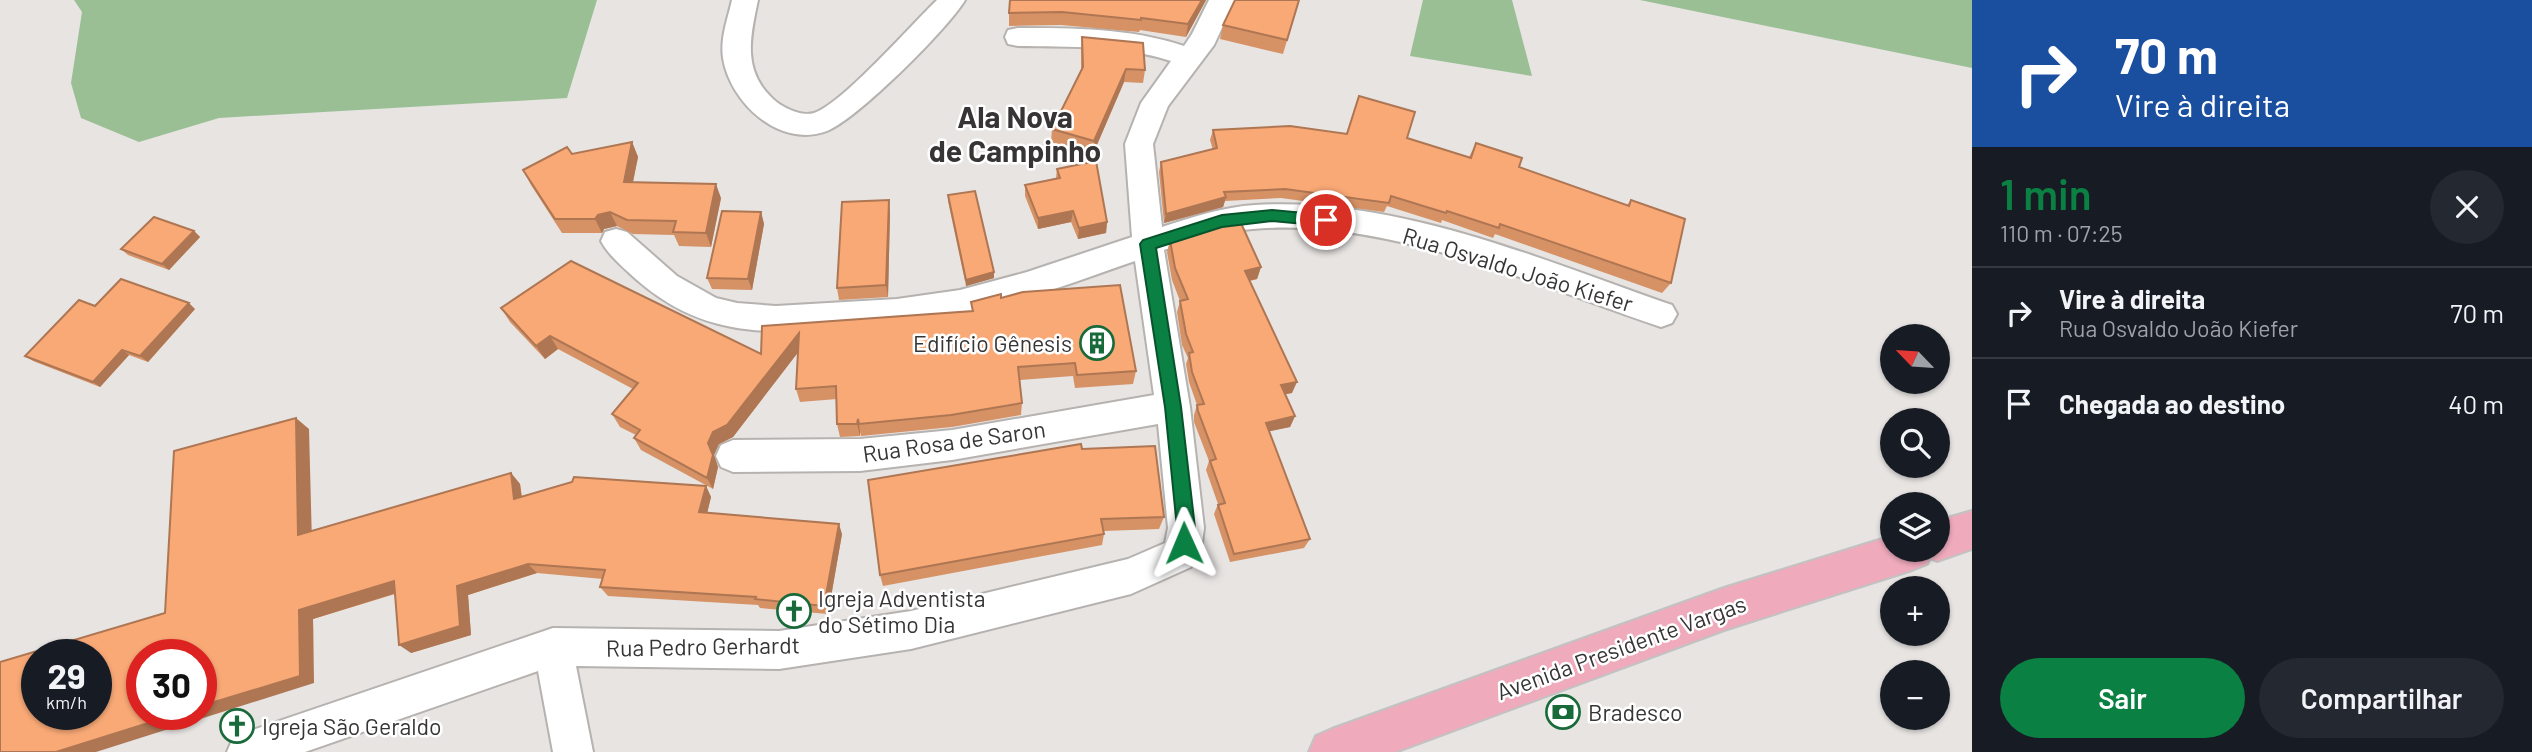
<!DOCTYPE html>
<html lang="pt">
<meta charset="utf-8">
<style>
:root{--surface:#171b24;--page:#242831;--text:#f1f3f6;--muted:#9ea1a6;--line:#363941;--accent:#0b8043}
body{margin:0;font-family:Barlow,sans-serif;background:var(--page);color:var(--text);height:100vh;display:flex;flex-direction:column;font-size:26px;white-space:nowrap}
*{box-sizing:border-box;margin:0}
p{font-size:23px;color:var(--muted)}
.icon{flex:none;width:38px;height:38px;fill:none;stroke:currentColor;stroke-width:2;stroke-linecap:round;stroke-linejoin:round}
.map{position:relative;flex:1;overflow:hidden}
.panel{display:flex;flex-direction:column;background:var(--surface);width:560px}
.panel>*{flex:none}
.top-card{background:#1a4fa0;color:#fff;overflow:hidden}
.needle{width:46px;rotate:295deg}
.fabs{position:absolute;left:1880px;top:324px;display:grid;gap:14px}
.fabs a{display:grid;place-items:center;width:70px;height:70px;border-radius:50%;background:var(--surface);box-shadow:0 2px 5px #0004;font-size:35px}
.speed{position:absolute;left:21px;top:639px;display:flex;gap:14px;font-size:35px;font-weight:700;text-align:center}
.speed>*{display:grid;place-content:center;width:91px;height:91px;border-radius:50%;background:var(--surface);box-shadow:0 2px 5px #0004;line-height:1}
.speed small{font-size:18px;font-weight:400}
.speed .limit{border:10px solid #d22;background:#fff;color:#111}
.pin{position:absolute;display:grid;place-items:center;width:60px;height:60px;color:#fff;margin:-30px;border:4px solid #fff;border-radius:50%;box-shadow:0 2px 7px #0007}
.me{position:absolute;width:77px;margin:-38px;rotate:359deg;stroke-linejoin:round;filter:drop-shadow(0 0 5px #0008)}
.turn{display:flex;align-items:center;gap:24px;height:147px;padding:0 28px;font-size:32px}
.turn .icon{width:91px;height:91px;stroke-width:2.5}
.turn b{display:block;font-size:49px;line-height:60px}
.round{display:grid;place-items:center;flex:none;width:74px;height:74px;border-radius:37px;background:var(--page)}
.headline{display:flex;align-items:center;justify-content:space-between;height:119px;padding:0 28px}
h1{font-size:42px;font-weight:600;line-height:52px;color:var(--accent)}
.action{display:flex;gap:14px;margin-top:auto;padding:14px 28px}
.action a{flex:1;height:80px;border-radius:42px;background:var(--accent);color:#fff;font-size:28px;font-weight:600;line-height:80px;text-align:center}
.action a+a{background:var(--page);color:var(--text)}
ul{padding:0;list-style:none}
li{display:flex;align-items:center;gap:21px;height:91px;padding:0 28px;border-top:2px solid var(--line)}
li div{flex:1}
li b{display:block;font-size:26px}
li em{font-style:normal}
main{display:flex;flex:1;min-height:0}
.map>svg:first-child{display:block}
</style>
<main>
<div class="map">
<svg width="1972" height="752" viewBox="0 0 1972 752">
<rect width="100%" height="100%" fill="#e7e4e2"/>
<g fill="#9abf95">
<polygon points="74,0 597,0 567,98 219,118 139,142 81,118 71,83 82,12"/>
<polygon points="1423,0 1512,0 1532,76 1410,56"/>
<polygon points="1640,0 1972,0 1972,68"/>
</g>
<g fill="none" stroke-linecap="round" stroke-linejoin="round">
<g stroke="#b5b2b0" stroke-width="4">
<g id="minor">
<path d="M732 0H758C751 34 742 68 770 96 779 106 800 117 814 113 842 104 912 24 937 0H965C948 29 857 119 827 131 779 149 730 102 723 58 720 38 728 18 732 0Z"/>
<path d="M1209 0H1235L1214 45 1168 106 1153 144 1162 227C1192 217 1223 207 1255 205 1395 196 1542 260 1672 305L1677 314 1672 323 1661 327C1536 285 1386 217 1253 229 1222 231 1193 240 1164 250L1190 407 1204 528 1202 543 1191 567 1131 594 911 649 779 669 576 666 593 752H553L538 671 305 752H227L233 738 247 732 553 628 779 631 911 611 1128 559 1165 543 1168 528 1158 424 952 460 860 471 733 472 721 467 716 456 721 445 733 440 860 439 952 430 1154 395 1135 261C1077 281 1018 304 957 316 917 325 877 328 836 330 758 334 699 334 637 280 624 268 609 256 601 241L605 232 616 229 627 232 677 276 716 298 737 303 776 306 897 299 960 290 1027 272 1132 237 1125 144 1141 103 1171 61C1122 45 1069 47 1018 46L1008 44 1005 37 1008 30 1018 28C1074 28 1130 28 1184 46L1192 34Z"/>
</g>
</g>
<g stroke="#c3c2c2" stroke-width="4">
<polygon id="major" points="1972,511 1972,549 1937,561 1930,558 1927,564 1912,570 1724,630 1395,752 1309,752 1316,736 1332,729 1724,588 1892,536 1892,550 1937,550 1937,521"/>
</g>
<use href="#minor" fill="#fff" fill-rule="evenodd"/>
<use href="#major" fill="#efaabc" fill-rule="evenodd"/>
</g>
<g fill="#d69165">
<polygon points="1009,0 1206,0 1186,37 1140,30 1139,32 1061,25 1009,26"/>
<polygon points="1299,0 1283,54 1220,39 1223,25"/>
<polygon points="1082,37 1145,70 1143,83 1124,82 1093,154 1051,142 1052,129 1081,70 1081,50"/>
<polygon points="1359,96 1407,138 1469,157 1476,143 1519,167 1627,205 1631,200 1671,283 1662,293 1495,234 1493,238 1442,220 1441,223 1387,206 1384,212 1281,198 1225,201 1223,207 1164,223 1159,172 1161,162 1213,150 1210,140 1213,130 1346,134"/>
<polygon points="632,142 638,157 633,182 721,198 711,247 679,246 674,235 633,234 617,226 604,229 602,233 562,233 531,185 523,170 572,154"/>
<polygon points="1057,169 1107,222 1106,233 1078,239 1071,222 1038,229 1025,196 1025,185 1056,178"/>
<polygon points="948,195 994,272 994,278 966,286 948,201"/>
<polygon points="761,212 764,224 752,290 712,289 707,278"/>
<polygon points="890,213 888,297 839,300 837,288"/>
<polygon points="194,231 200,237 169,270 128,255 121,249"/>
<polygon points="1170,240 1261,267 1257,279 1250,281 1292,393 1285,394 1295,416 1290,427 1269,431 1310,539 1304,548 1230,562 1214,514 1218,504 1206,470 1209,461 1194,422 1194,415 1197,405 1189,382 1186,364 1188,358 1182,345 1177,312 1180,301 1172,280 1167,252"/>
<polygon points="1001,298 1136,371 1133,384 1075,388 1073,376 1020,380 1022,403 1021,415 952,427 861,436 860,432 860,436 840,437 837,424 837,399 800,402 796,389 798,352 733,437 719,444 714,455 718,467 713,489 641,450 634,438 636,435 620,427 612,414 633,389 558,349 545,359 510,322 501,308 761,354 972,311 971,302"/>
<polygon points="195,309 148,362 129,355 100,387 33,361 25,356"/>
<polygon points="309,429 311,531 511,473 520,484 522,497 706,486 711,497 707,513 842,534 828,614 760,608 758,605 608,596 600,587 603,579 537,573 468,595 471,635 411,653 395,594 313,619 314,683"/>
<polygon points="1082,449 1164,517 1159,529 1104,531 1104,534 1102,545 883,586 880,575"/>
</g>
<g fill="#ae7653">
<polygon points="1202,0 1206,0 1205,2 1186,37 1188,24"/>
<polygon points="1126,69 1124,82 1093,154 1094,141"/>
<polygon points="632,142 638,157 630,196 624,182"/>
<polygon points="716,184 721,198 711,247 706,233"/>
<polygon points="1226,197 1223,207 1164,223 1166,214"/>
<polygon points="889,200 890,213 888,297 886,285"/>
<polygon points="1073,211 1071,222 1038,229 1038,218"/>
<polygon points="610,212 617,226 604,229 602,233 595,219 598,215"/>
<polygon points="761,212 764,224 752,290 748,279"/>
<polygon points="1107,222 1106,233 1078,239 1079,228"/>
<polygon points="194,231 200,237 169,270 162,264"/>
<polygon points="1261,267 1257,279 1241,282 1245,271"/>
<polygon points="994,272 994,278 966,286 966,280"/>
<polygon points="189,303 195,309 148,362 140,356"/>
<polygon points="799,333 803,346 733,437 719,444 714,455 718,467 713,489 707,478 708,443 713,432"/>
<polygon points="550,336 558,349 545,359 536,346"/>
<polygon points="122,350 129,355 100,387 93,382"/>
<polygon points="1297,382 1292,393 1276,396 1281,385"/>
<polygon points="1295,416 1290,427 1261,433 1266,423"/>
<polygon points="296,418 309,429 312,544 298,535"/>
<polygon points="858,419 860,432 860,436 857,424"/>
<polygon points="511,473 520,484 523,509 514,499"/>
<polygon points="706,486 711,497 705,522 699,512"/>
<polygon points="839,524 842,534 828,614 824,606"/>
<polygon points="528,564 537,573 468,595 471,635 411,653 399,645 457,586"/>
<polygon points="394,581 406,590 313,619 314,683 96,752 56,752 177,714 201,714 201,706 299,610"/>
</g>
<g fill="#f9a976" stroke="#ae7653" stroke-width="2" fill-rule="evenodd">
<polygon points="1010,0 1202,0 1188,24 1141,18 1141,20 1062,12 1009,13"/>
<polygon points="1235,0 1299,0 1287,40 1223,25"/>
<polygon points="1082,37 1143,43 1145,70 1126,69 1094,141 1052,129 1083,67"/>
<polygon points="1359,96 1415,112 1407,138 1471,158 1476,143 1522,158 1519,167 1629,206 1631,200 1685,219 1671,283 1500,224 1499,228 1447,211 1446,213 1391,196 1389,203 1285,189 1224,192 1226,197 1166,214 1161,162 1217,148 1213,130 1290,126 1347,134"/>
<polygon points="632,142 624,182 716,184 706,233 673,232 676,221 627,220 610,212 598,215 595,219 555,219 523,170 567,147 572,154"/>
<polygon points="1096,161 1107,222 1079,228 1073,211 1038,218 1025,185 1060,178 1057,169"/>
<polygon points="975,191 994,272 966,280 948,195"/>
<polygon points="889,200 886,285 837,288 842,202"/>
<polygon points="722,211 761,212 748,279 707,278"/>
<polygon points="154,217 194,231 162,264 121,249"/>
<polygon points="1240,221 1261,267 1245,271 1297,382 1281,385 1295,416 1266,423 1310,539 1234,554 1218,505 1225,503 1210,461 1216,459 1198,411 1197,405 1204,404 1192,372 1189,353 1193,352 1186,334 1180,301 1188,299 1175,268 1170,240"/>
<polygon points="571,261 761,354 762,326 973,311 971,302 1001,294 1001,298 1023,292 1120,285 1136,371 1077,375 1075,363 1018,367 1022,403 951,415 859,424 858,419 857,424 837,424 836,386 796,389 799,333 727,425 713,432 708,443 713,455 707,478 634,438 640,430 612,414 638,383 550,336 536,346 501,308"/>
<polygon points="121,279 189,303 140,356 122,350 93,382 25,356 79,300 95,306"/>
<path d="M296 418 298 535 511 473 514 499 572 482 574 477 706 486 699 512 839 524 824 606 755 599 756 597 600 587 605 570 528 564 457 586 460 626 399 645 394 581 299 610 300 676 201 706V654H142V714H177L56 752H0V662L165 613 174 451ZM37 654H96V714H37Z"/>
<polygon points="1081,444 1082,449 1155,446 1164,517 1101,519 1104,534 880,575 868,480"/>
</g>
<polygon fill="#0b8043" stroke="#07532c" stroke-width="2" points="1272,210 1326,215 1333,220 1326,226 1272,221 1222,227 1156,248 1181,407 1195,528 1190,548 1184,551 1178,548 1176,543 1177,528 1165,407 1140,244 1143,240 1222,215"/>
<defs>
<g id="building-ring" transform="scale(1.75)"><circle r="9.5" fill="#fff" stroke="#196a3a" stroke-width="1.5"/><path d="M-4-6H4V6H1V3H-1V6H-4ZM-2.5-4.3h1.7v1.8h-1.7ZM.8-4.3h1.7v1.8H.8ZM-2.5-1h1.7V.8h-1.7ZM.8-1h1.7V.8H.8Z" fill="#196a3a"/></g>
<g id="church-ring" transform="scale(1.75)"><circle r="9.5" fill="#fff" stroke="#196a3a" stroke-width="1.5"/><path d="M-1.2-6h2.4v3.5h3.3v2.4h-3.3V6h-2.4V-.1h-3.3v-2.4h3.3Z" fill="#196a3a"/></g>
<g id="bank-ring" transform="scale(1.75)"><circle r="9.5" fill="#fff" stroke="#196a3a" stroke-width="1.5"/><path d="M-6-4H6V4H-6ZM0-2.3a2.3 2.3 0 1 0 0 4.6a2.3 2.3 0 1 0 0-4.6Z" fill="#196a3a"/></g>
</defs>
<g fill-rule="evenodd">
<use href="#building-ring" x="1097" y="343"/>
<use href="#church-ring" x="794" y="611"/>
<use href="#bank-ring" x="1563" y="712"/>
<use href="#church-ring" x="237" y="726"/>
</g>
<g text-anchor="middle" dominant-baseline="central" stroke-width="5" stroke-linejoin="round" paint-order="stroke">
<g font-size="23" fill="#363434" stroke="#fff">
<text transform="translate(1518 269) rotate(17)">Rua Osvaldo João Kiefer</text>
<text transform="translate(954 441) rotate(-8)">Rua Rosa de Saron</text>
<text transform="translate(703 646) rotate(-1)">Rua Pedro Gerhardt</text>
<text transform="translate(1621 647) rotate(-20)">Avenida Presidente Vargas</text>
</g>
<g font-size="23" fill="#363434" stroke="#fff" text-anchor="start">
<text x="1072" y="343" text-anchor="end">Edifício Gênesis</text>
<text x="818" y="598">Igreja Adventista<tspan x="818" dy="26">do Sétimo Dia</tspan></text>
<text x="1588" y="712">Bradesco</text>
<text x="262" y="726">Igreja São Geraldo</text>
</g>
<g font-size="30" font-weight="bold" fill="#363434" stroke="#fff">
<text x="1015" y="116">Ala Nova<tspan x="1015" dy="34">de Campinho</tspan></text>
</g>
</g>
</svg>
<div class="fabs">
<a><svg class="needle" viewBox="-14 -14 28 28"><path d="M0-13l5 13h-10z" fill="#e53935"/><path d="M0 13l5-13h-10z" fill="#9ea1a6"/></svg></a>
<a><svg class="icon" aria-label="search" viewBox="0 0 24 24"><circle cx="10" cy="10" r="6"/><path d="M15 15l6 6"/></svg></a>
<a><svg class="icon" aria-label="layers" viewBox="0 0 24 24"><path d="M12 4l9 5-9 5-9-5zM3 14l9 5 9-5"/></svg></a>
<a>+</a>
<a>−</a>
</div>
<div class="speed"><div>29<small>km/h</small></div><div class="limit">30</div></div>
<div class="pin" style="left:1326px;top:220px;background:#d93025"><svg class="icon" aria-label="arrive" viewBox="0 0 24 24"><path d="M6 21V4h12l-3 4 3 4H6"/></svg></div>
<svg class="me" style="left:1184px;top:543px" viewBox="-20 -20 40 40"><path d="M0-17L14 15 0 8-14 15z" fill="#0b8043" stroke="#fff" stroke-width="4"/></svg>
</div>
<section class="panel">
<div class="top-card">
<div class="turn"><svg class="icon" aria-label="right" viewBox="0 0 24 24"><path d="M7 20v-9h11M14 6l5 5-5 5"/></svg><div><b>70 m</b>Vire à direita</div></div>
</div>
<div class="headline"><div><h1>1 min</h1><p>110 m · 07:25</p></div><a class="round"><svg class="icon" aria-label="close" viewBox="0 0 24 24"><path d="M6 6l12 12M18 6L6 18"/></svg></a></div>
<ul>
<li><svg class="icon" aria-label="right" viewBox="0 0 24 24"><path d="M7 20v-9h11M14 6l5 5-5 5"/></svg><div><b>Vire à direita</b><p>Rua Osvaldo João Kiefer</p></div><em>70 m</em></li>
<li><svg class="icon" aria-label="arrive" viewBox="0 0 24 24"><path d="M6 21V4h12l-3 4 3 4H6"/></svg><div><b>Chegada ao destino</b></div><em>40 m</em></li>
</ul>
<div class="action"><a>Sair</a><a>Compartilhar</a></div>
</section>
</main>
